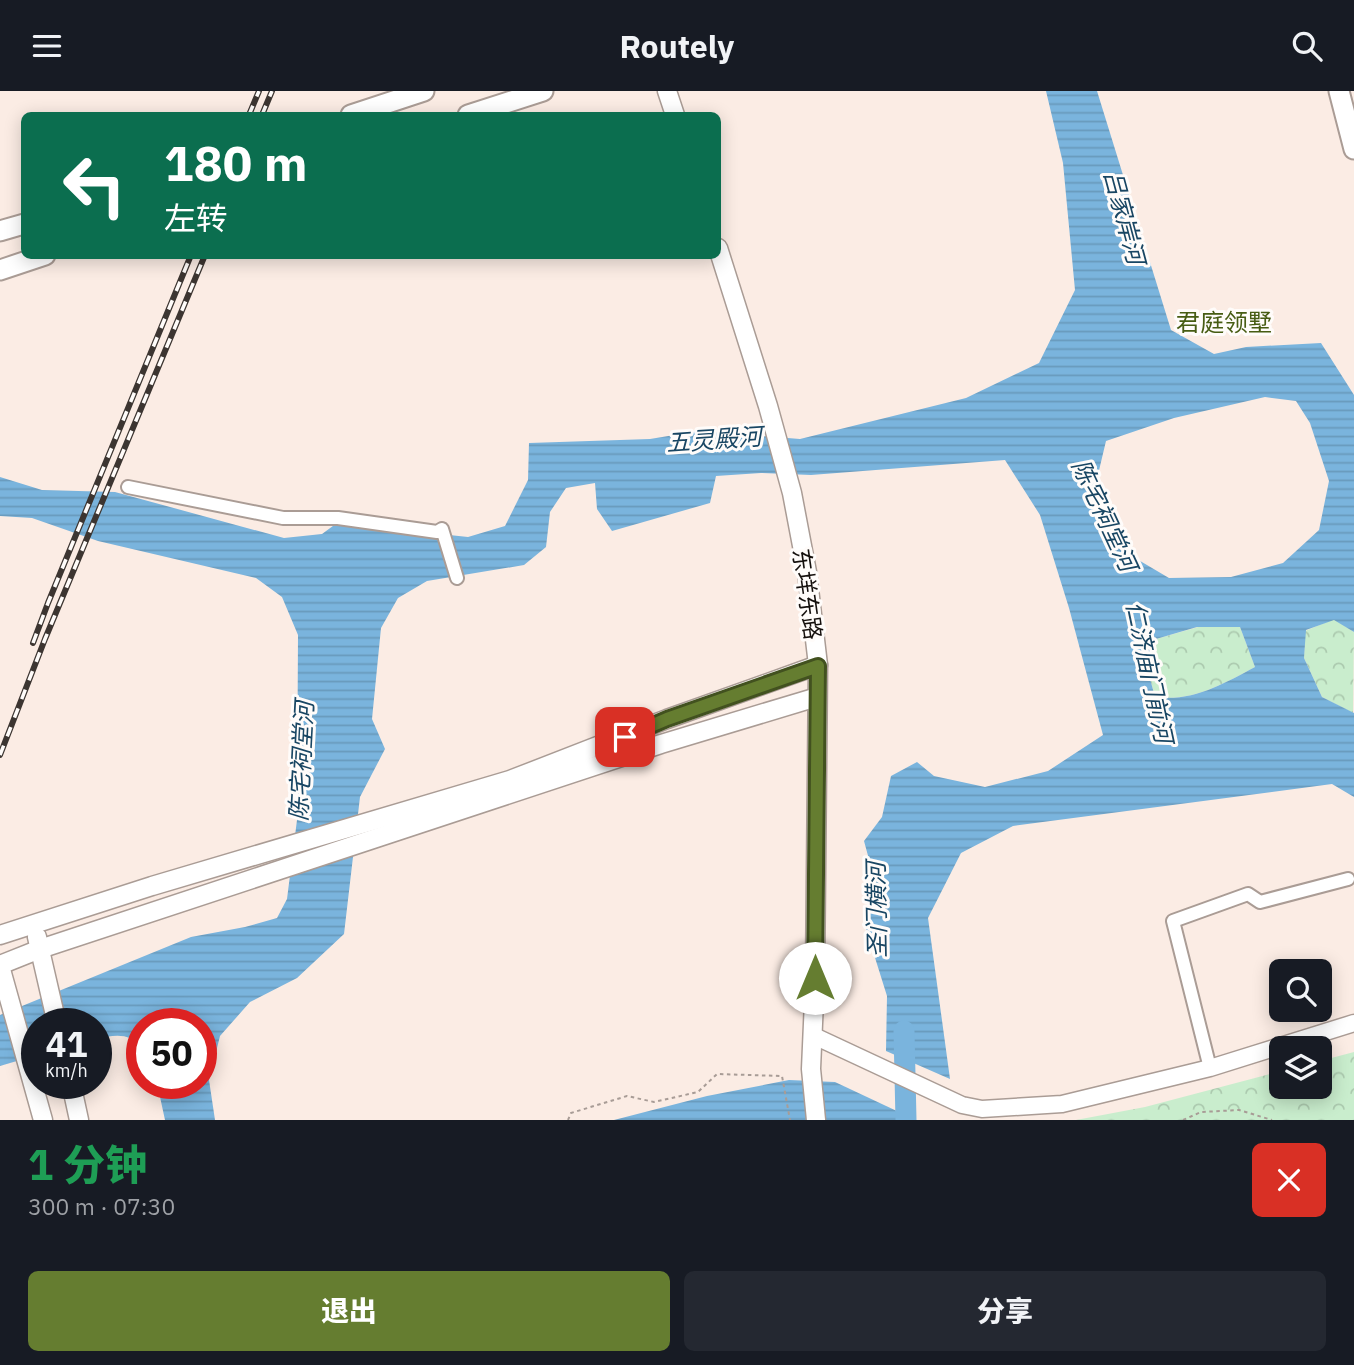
<!DOCTYPE html>
<html lang="zh">
<meta charset="utf-8">
<style>
:root{--surface:#171b24;--page:#242831;--text:#f1f3f6;--muted:#9ea1a6;--accent:#657d30}
body{margin:0;font-family:"IBM Plex Sans","Noto Sans SC",sans-serif;background:var(--page);color:var(--text);height:100vh;display:flex;flex-direction:column;font-size:26px;white-space:nowrap}
*{box-sizing:border-box;margin:0}
p{font-size:23px;color:var(--muted)}
.icon{flex:none;width:38px;height:38px;fill:none;stroke:currentColor;stroke-width:2;stroke-linecap:round;stroke-linejoin:round}
.map{position:relative;height:1029px;overflow:hidden}
.details{display:flex;flex-direction:column;background:var(--surface);flex:1}
.details>*{flex:none}
.banner{position:absolute;left:21px;top:21px;width:700px;height:147px;border-radius:10px;box-shadow:0 4px 18px #0003;background:#0b6e4f;color:#fff;overflow:hidden}
.controls{position:absolute;left:1269px;top:868px;display:grid;gap:14px}
.controls a{display:grid;place-items:center;width:63px;height:63px;border-radius:10px;background:var(--surface);box-shadow:0 4px 18px #0003;font-size:35px}
.speed{position:absolute;left:21px;top:917px;display:flex;gap:14px;font-size:35px;font-weight:700;text-align:center}
.speed>*{display:grid;place-content:center;width:91px;height:91px;border-radius:50%;background:var(--surface);box-shadow:0 4px 18px #0003;line-height:1}
.speed small{font-size:18px;font-weight:400}
.speed .limit{border:10px solid #d22;background:#fff;color:#111}
.pin{position:absolute;display:grid;place-items:center;width:60px;height:60px;color:#fff;margin:-30px;border-radius:14px;box-shadow:0 4px 10px #0006}
.me{position:absolute;width:77px;margin:-38px;rotate:0deg;stroke-linejoin:round;filter:drop-shadow(0 0 5px #0008)}
.turn{display:flex;align-items:center;gap:24px;height:147px;padding:0 28px;font-size:32px}
.turn .icon{width:91px;height:91px;stroke-width:2.5}
.turn b{display:block;font-size:49px;line-height:60px}
.round{display:grid;place-items:center;flex:none;width:74px;height:74px;border-radius:10px;background:var(--page)}
.overview{display:flex;align-items:center;justify-content:space-between;height:119px;padding:0 28px}
h1{font-size:42px;font-weight:800;line-height:52px;color:#1e9e55}
.action{display:flex;gap:14px;margin-top:auto;padding:14px 28px}
.action a{flex:1;height:80px;border-radius:10px;background:var(--accent);color:#fff;font-size:28px;font-weight:800;line-height:80px;text-align:center}
.action a+a{background:var(--page);color:var(--text)}
header{display:flex;justify-content:space-between;align-items:center;height:91px;padding:0 28px;background:var(--surface);font-size:32px;font-weight:800}
.map>svg:first-child{display:block}
</style>
<header><svg class="icon" aria-label="menu" viewBox="0 0 24 24"><path d="M4 6h16M4 12h16M4 18h16"/></svg>Routely<svg class="icon" aria-label="search" viewBox="0 0 24 24"><circle cx="10" cy="10" r="6"/><path d="M15 15l6 6"/></svg></header>
<div class="map">
<svg width="1354" height="1029" viewBox="0 0 1354 1029">
<defs>
<pattern id="forest-crowns" width="20" height="18" patternUnits="userSpaceOnUse" patternTransform="scale(1.75)"><rect width="20" height="18" fill="#c9edcd"/><path d="M2 6a3 3 0 1 1 6 0M12 15a3 3 0 1 1 6 0" fill="none" stroke="#accaaf"/></pattern>
<pattern id="water-rules" width="6" height="5" patternUnits="userSpaceOnUse" patternTransform="scale(1.75)"><rect width="6" height="5" fill="#7ab4dd"/><path d="M0 2.5h6" fill="none" stroke="#699abc"/></pattern>
</defs>
<rect width="100%" height="100%" fill="#fbece4"/>
<g fill="url(#forest-crowns)">
<polygon points="1334,528 1354,541 1353,622 1322,606 1304,567 1305,540"/>
<path d="M1198 536H1240L1255 576C1223 593 1193 611 1155 606L1149 584 1156 548Z"/>
<polygon points="1354,961 1354,1029 1076,1029 1145,1016 1281,980 1281,996 1320,996 1320,970"/>
</g>
<g fill="url(#water-rules)" fill-rule="evenodd">
<path d="M1046 0H1097L1171 239 1214 263 1246 256 1321 252 1354 304V541L1334 529 1306 539 1304 567 1322 606 1354 622V706L1332 693 1013 735 961 762 928 827 950 988 886 960 887 905 866 838 876 794 864 750 882 726 891 685 917 671 934 685 985 696 1048 680 1103 644 1069 517 1040 424 1005 369 811 384 761 382 716 385 710 412 612 440 597 418 595 392 566 397 550 421 546 456 524 474 427 490 398 507 381 537 372 628 385 658 360 706 344 843 297 887 250 911 220 945 209 989 215 1029H165L157 992H201V933H142V957C130 941 114 944 96 948V933H37V964L0 975V924L191 846 245 836 277 827 287 808 297 729 298 544 282 506 256 487 98 450 32 427 0 425V386L42 399 115 401 284 447 322 443 337 432 468 446 505 435 528 389 529 352 650 348 699 340 800 348 966 307 1039 272 1075 199 1063 72ZM1265 306 1296 310 1310 332 1329 390 1319 439 1283 472 1231 486 1169 487 1113 454 1096 392 1106 350 1174 327ZM1197 536H1240L1255 576C1223 593 1193 611 1155 606L1149 584 1156 548Z"/>
<polygon points="789,989 835,991 916,1029 614,1029 707,1005"/>
</g>
<g fill="none" stroke-linecap="round" stroke-linejoin="round">
<polyline stroke="#7ab4dd" stroke-width="21" points="904,940 906,1029"/>
<g stroke="#aa9c95" stroke-width="16">
<g id="minor">
<polyline points="128,396 283,427 338,427 437,441 442,438 457,487"/>
<polyline points="1210,977 1173,830 1248,803 1260,811 1348,788"/>
</g>
</g>
<g stroke="#aa9c95" stroke-width="19">
<polyline id="tertiary" points="812,944 962,1014 982,1018 1062,1013 1210,977 1354,932"/>
</g>
<g stroke="#aa9c95" stroke-width="21">
<g id="secondary">
<polyline points="667,0 675,24"/>
<polyline points="718,157 768,315 792,402 807,481 818,574 815,887 811,978 816,1029"/>
<polyline points="0,844 152,795 510,689 667,628 818,574"/>
<polyline points="37,846 57,933"/>
<polyline points="0,874 40,858 661,653 817,606"/>
<polyline points="0,875 43,1029"/>
<polyline points="71,992 79,1029"/>
</g>
</g>
<g stroke="#aa9c95" stroke-width="23">
<g id="primary">
<polyline points="1339,0 1354,58"/>
<polyline points="351,24 424,0"/>
<polyline points="468,24 543,0"/>
<polyline points="0,140 24,133"/>
<polyline points="0,179 45,164"/>
</g>
</g>
<g stroke="#a89c96" stroke-width="2" stroke-dasharray="3.5 3.5" stroke-linecap="butt">
<polyline points="568,1029 571,1022 627,1005 654,1011 698,1001 717,983 782,985 790,1029"/>
<polyline points="1183,1029 1201,1021 1239,1019 1272,1029"/>
</g>
<use href="#minor" stroke="#fff" stroke-width="12"/>
<use href="#tertiary" stroke="#fff" stroke-width="16"/>
<use href="#secondary" stroke="#fff" stroke-width="18"/>
<use href="#primary" stroke="#fff" stroke-width="19"/>
<g stroke="#3c3531" stroke-width="6">
<g id="rail">
<polyline points="249,24 259,0"/>
<polyline points="262,24 272,0"/>
<polyline points="33,552 48,512 191,164"/>
<polyline points="0,664 45,548 205,164"/>
</g>
</g>
<use href="#rail" stroke="#fffcfa" stroke-width="3.5" stroke-dasharray="10" stroke-linecap="butt"/>
</g>
<g fill="none" stroke-linecap="round" stroke-linejoin="round">
<g stroke="#42511f" stroke-width="18">
<polyline id="route" points="625,646 667,628 818,575 815,887"/>
</g>
<use href="#route" stroke="#657d30" stroke-width="12"/>
</g>
<g text-anchor="middle" dominant-baseline="central" stroke-width="6" stroke-linejoin="round" paint-order="stroke">
<g font-size="23" fill="#15100d" stroke="#fffcfa">
<text transform="translate(808 503) rotate(82)">东垟东路</text>
</g>
<g font-size="24" font-style="italic" fill="#194663" stroke="#fffcfa">
<text transform="translate(1125 126) rotate(75)">吕家岸河</text>
<text transform="translate(714 348) rotate(-4)">五灵殿河</text>
<text transform="translate(1105 424) rotate(65)">陈宅祠堂河</text>
<text transform="translate(1150 581) rotate(78)">仁济庙门前河</text>
<text transform="translate(301 670) rotate(-87)">陈宅祠堂河</text>
<text transform="translate(876 819) rotate(-91)">圣门横河</text>
</g>
<g font-size="24" fill="#475c13" stroke="#fffcfa">
<text x="1224" y="231">君庭领墅</text>
</g>
</g>
</svg>
<div class="controls">
<a><svg class="icon" aria-label="search" viewBox="0 0 24 24"><circle cx="10" cy="10" r="6"/><path d="M15 15l6 6"/></svg></a>
<a><svg class="icon" aria-label="layers" viewBox="0 0 24 24"><path d="M12 4l9 5-9 5-9-5zM3 14l9 5 9-5"/></svg></a>
</div>
<div class="speed"><div>41<small>km/h</small></div><div class="limit">50</div></div>
<div class="pin" style="left:625px;top:646px;background:#d93025"><svg class="icon" aria-label="arrive" viewBox="0 0 24 24"><path d="M6 21V4h12l-3 4 3 4H6"/></svg></div>
<svg class="me" style="left:815px;top:887px" viewBox="-20 -20 40 40"><circle r="19" fill="#fff"/><path d="M0-13L10 11 0 6-10 11z" fill="#657d30"/></svg>
<div class="banner">
<div class="turn"><svg class="icon" aria-label="left" viewBox="0 0 24 24"><path d="M17 20v-9H6M10 6l-5 5 5 5"/></svg><div><b>180 m</b>左转</div></div>
</div>
</div>
<section class="details">
<div class="overview"><div><h1>1 分钟</h1><p>300 m · 07:30</p></div><a class="round" style="background:#d93025;color:#fff"><svg class="icon" aria-label="close" viewBox="0 0 24 24"><path d="M6 6l12 12M18 6L6 18"/></svg></a></div>
<div class="action"><a>退出</a><a>分享</a></div>
</section>
